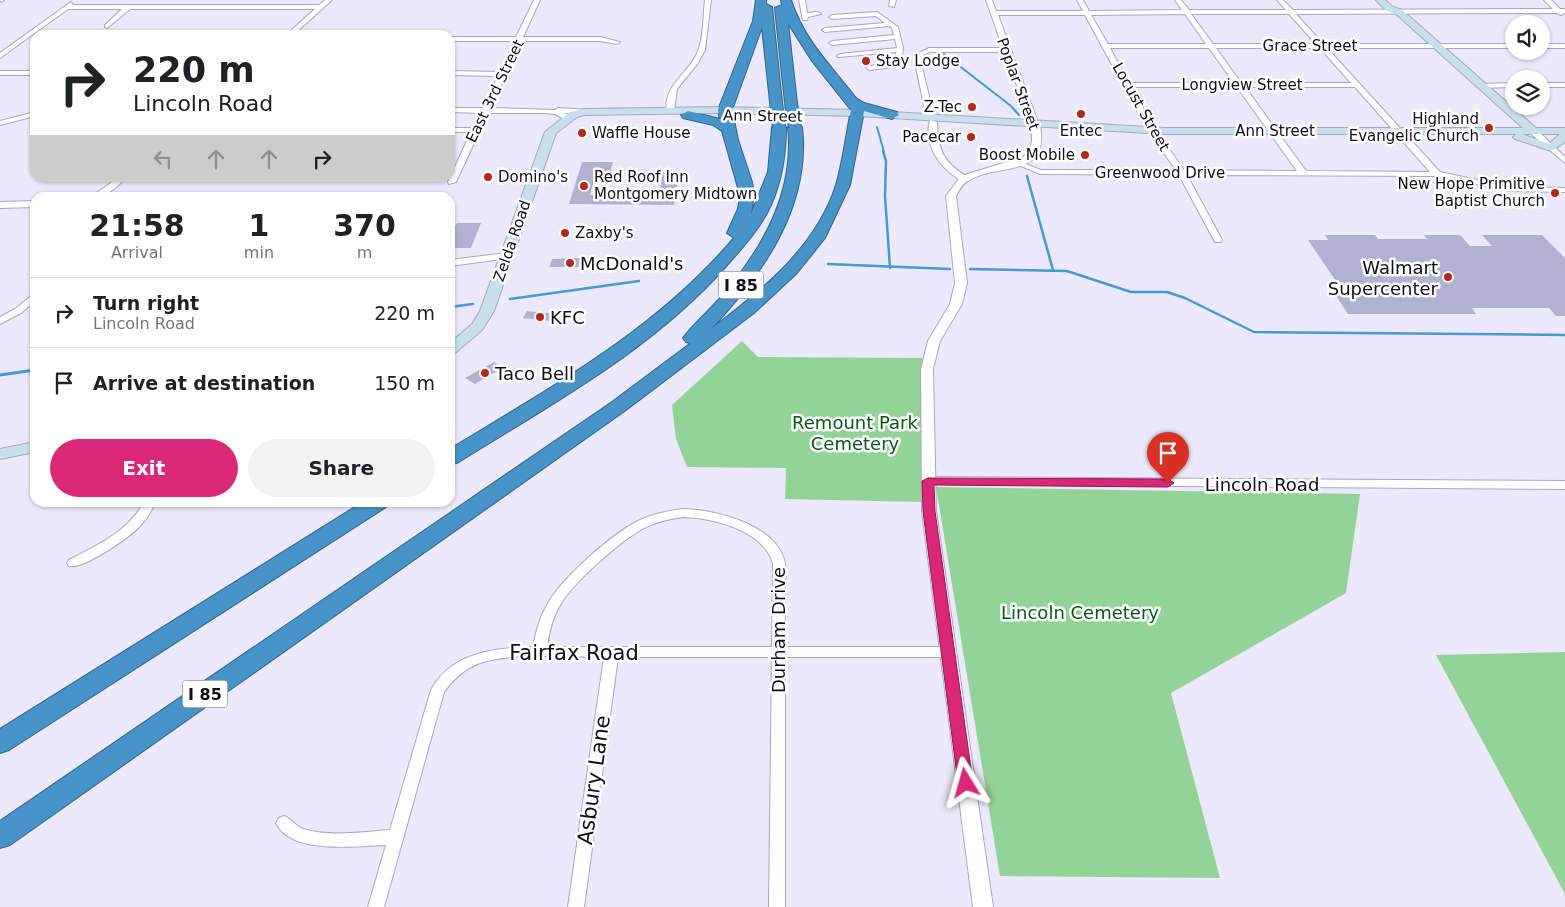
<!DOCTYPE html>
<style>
:root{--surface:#fff;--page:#f2f2f2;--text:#202124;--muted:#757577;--line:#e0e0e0;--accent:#db2777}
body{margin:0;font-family:"DejaVu Sans",sans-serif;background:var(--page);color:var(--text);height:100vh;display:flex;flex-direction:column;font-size:19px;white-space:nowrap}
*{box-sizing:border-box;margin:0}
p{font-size:16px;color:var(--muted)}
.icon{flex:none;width:28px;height:28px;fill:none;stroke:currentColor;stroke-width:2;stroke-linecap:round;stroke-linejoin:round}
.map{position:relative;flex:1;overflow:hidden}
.side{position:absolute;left:30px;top:192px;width:425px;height:315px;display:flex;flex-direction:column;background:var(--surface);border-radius:15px;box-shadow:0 1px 4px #0004}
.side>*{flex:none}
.banner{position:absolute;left:30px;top:30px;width:425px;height:152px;border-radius:15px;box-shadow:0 1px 4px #0004;background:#fff;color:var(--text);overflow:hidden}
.buttons{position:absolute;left:1505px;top:15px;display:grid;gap:10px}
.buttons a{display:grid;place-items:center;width:45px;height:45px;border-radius:50%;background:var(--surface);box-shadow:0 1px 4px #0004;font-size:25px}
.pin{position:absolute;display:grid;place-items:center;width:42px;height:42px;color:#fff;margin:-51px -21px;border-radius:50% 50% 50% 0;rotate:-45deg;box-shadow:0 0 5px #0007}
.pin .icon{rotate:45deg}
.me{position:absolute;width:55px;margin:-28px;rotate:352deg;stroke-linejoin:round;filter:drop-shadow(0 0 4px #0008)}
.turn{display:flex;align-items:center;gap:18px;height:105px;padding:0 20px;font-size:22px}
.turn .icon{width:65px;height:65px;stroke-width:2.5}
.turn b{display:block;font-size:35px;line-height:42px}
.lanes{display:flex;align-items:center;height:48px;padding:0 20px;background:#0003;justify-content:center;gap:25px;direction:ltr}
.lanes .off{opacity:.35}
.eta{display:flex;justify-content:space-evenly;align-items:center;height:85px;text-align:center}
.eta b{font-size:30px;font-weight:600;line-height:35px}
.action{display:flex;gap:10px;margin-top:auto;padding:10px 20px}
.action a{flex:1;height:58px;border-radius:30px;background:var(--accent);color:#fff;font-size:20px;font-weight:600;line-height:58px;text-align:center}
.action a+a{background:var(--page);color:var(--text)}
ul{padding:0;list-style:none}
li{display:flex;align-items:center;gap:15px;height:70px;padding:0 20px;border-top:1px solid var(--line)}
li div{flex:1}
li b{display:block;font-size:19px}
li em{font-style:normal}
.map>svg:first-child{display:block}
</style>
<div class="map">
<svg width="1565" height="907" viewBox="0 0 1565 907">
<rect width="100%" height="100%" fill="#ede9fd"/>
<g fill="#94d396">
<polygon points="742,341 758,357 922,358 922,502 785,499 786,468 687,467 676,439 672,405"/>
<polygon points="936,487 1360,494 1346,593 1171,693 1220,878 1000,876"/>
<polygon points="1565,652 1565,894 1436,655"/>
</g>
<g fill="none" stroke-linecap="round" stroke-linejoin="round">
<g stroke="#449ad6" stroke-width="2">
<polyline points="944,54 1011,106 1019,115"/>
<polyline points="877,127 884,152"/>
</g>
<g stroke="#449ad6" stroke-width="2.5">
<polyline points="883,151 886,161 885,196 890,268"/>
<polyline points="1027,176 1053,270"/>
<polyline points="828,264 950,269"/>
<polyline points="970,269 1067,271 1131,292 1167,292 1185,298 1254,332 1565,335"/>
<polyline points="510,299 639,281"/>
<polyline points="450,307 473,304"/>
</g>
<polyline stroke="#449ad6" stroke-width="3" points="0,375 35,370"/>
</g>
<g fill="#b3b1d1">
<polygon points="582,162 613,162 609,177 595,177 590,195 659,195 663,172 679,172 674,205 569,204"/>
<polygon points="457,223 481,223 471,248 450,248 450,235"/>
<polygon points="1325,235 1375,235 1378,239 1427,239 1424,235 1460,235 1470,246 1492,246 1482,235 1542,235 1565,258 1565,316 1556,316 1549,308 1472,308 1476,314 1348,314 1334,293 1344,293 1308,240 1328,240"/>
<polygon points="582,258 579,267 549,267 552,259"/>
<polygon points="527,311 556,314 551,321 523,318"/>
<polygon points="494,362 504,367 475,384 465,378"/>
</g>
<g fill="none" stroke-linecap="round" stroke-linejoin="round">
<g stroke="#aba5c5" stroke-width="2">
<g id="minor">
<polygon points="0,0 4,0 1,2"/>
<polygon points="325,0 332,0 293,35 286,35 315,9 130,9 107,28 105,27 105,25 122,9 68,9 0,58 0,53 71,2 73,5 319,5"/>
<polygon points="534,0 540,0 523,37 600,37 620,42 617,44 600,41 521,41 507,74 490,108 555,110 558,108 588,110 592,112 588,114 563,113 572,116 572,120 566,120 555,114 544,113 488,113 456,182 449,184 448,182 471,132 450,132 450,128 474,128 481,113 450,112 450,108 483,108 498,76 450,75 450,71 500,72 515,41 450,41 450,37 516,37"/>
<path d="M705 0H711L705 50 698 63 677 89 674 110 667 112C662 85 690 73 698 51 704 36 703 16 705 0Z"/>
<polygon points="799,0 805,0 807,13 818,12 821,14 808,17 807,20 803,20"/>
<polygon points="890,0 896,0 894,7 889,6"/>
<path d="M986 0H992L996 11H1083L1077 0H1083L1089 11 1182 10 1175 0H1181L1189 10H1286L1277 0H1283L1293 10 1553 9 1544 0H1551L1560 9H1565V13L1561 15 1557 13 1296 14 1323 44H1514V48H1327L1440 172 1510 187 1565 188V192L1510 191 1437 176 1187 175 1222 240 1221 242H1215L1179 175 1040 174 1014 163 1018 161 1041 170H1176L1148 131 1085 15H998L1039 125 1038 127 1031 125 1005 52H930L923 55 921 63 934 117 927 119 915 63 917 54 929 48H1003ZM1185 14 1206 44H1108L1091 15ZM1191 14H1289L1316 44H1213ZM1110 48H1209L1234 83H1129ZM1216 48H1320L1351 83H1241ZM1131 87H1237L1297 171 1184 170 1156 131ZM1245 87H1355L1430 172 1306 171Z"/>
<polygon points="877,12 898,27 903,48 901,66 869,70 866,68 869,66 896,63 896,52 838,57 837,56 840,54 897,48 895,39 832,45 829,43 832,41 894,35 892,28 890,26 825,32 822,30 825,28 885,23 876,16 832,19 829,17 832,15"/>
<rect x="1541" y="44" width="24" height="4"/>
<rect x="0" y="71" width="35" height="4"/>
<polygon points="1514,83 1514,87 1480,88 1476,86 1480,84"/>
<rect x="1541" y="83" width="24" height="4"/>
<polygon points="35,112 35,116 0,125 0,121"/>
<path d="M930 120 937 122C938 151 943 161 967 177V181C961 181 958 179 953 175 936 163 924 141 930 120Z"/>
<polygon points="1530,129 1536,129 1565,157 1565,163 1530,133"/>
<path d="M117 178H125C115 190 104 198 88 198L104 188Z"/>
<polygon points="35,201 35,207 0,208 0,202"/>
<polygon points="506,253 511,256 509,258 450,266 450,260"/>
<polygon points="35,293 35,301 21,313 0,324 0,317 15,309"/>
<polygon points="928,477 1565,481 1565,489 924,484 922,481"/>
<path d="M144 502H156C151 511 147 519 140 526 130 537 83 570 69 566L67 563 69 560C97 545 128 532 144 502Z"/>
<path d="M683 509C715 510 772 523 784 559 787 568 785 580 785 589 785 608 785 628 785 647H948L953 648 955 652 953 656 948 657H785V907H769L772 657H618L584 907H568L604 657C569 657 504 651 473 666 461 672 452 681 444 692L384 907H368L386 845C357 846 291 855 276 823L279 818 284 816C292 819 295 826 303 829 330 837 362 832 390 830L431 690C451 652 495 648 533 647 536 633 539 619 546 607 559 580 612 534 638 521 652 514 667 511 683 509ZM683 517C713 518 764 530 773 564L772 647H547C549 633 552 619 559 607 571 584 622 539 646 527 658 521 670 519 683 517Z"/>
</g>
</g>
<g stroke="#aba5c5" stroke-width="2">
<path id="tertiary" d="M1035 122 1040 125C1050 180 997 162 968 181 962 184 959 190 956 196L967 283 962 304 940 341 933 369 936 511 993 907H973L922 511 921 369 928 341 950 304 955 283 946 196 961 176 1023 157C1034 147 1033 138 1030 125Z"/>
</g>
<g stroke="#aba5c5" stroke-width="2">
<g id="secondary">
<path d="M1376 0H1385L1393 7 1402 10 1536 128H1565V142L1551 151 1515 139 1513 137 1516 134H1165L857 116 725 113 584 115 577 117 556 133 494 311 482 330 455 353 450 354V343L472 324 480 311 545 132 570 112 584 109 725 107 857 110 1165 128H1523L1396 14 1387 11ZM1522 134H1560L1549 144Z"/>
<polygon points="35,442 35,452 0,459 0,449"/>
</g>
</g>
<g stroke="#34658a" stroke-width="2">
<g id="motorway">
<path d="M756 0H766V4L772 7 782 102 776 106 770 102 762 27 732 110 738 140 752 182 754 195 751 214 768 172 772 127 779 123 786 127C786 154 782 180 771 205 761 227 745 245 729 263 654 349 553 403 457 463L450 464V449C552 387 656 330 734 238L727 233 738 209 740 195 722 131 713 125 683 118 681 115 688 111 720 119 718 110 753 21Z"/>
<path d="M781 0H791C804 40 831 66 856 98L864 103 897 112 899 115 892 119 864 111 850 185 825 238 797 273 754 313 626 410 10 845 0 848V821L612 402 691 343 686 342 683 338C694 323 710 310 722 296 763 248 795 192 788 127L795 123 802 127C811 206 763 274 711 329 761 291 816 248 836 185 843 161 846 135 851 110L812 61 788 23 797 103 791 107 785 103 775 8 782 5Z"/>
<polygon points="363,502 389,502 386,507 9,750 0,753 0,729"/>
</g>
</g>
<use href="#minor" fill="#fff" fill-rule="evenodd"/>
<use href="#tertiary" fill="#fff" fill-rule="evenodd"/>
<use href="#secondary" fill="#c8dfee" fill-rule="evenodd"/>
<use href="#motorway" fill="#4794c8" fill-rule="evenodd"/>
<g stroke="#34658a" stroke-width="14" stroke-linecap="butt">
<g id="motorway-bridge">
<polyline points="776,102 779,127"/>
<polyline points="791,103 795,127"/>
</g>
</g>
<use href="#motorway-bridge" stroke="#4794c8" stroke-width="12"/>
</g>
<polygon fill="#db2777" stroke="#8e194d" points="928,478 1168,479 1174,483 1168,487 934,485 935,511 973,783 971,788 966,790 960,788 958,783 923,511 922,481"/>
<g fill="#b52818" stroke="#fff" stroke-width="2">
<circle cx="866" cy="61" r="5"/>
<circle cx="972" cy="107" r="5"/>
<circle cx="1081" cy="114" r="5"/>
<circle cx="1489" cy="128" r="5"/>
<circle cx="582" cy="133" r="5"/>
<circle cx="971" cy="137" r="5"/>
<circle cx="1085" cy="155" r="5"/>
<circle cx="488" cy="177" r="5"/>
<circle cx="584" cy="186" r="5"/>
<circle cx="1555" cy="193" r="5"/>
<circle cx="565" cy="233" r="5"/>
<circle cx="570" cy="263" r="5"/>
<circle cx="1448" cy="277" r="5"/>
<circle cx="540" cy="317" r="5"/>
<circle cx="485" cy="373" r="5"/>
</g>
<g text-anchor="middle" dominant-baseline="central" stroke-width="5" stroke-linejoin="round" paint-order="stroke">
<g font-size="15" fill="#100d18" stroke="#fff">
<text x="1310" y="46">Grace Street</text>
<text transform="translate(1018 84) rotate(70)">Poplar Street</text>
<text x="1242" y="85">Longview Street</text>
<text transform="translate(495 91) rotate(-64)">East 3rd Street</text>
<text transform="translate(1141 107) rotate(60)">Locust Street</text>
<text transform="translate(763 116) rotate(1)">Ann Street</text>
<text x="1275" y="131">Ann Street</text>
<text x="1160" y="173">Greenwood Drive</text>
<text transform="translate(512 241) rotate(-71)">Zelda Road</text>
</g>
<g font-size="15" fill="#100d18" stroke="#fff" text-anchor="start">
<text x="876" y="61">Stay Lodge</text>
<text x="962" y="107" text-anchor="end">Z-Tec</text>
<text x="1479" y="119" text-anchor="end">Highland<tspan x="1479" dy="17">Evangelic Church</tspan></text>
<text x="1081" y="131" text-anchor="middle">Entec</text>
<text x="592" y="133">Waffle House</text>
<text x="961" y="137" text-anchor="end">Pacecar</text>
<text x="1075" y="155" text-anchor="end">Boost Mobile</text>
<text x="498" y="177">Domino's</text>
<text x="594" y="177">Red Roof Inn<tspan x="594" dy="17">Montgomery Midtown</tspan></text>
<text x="1545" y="184" text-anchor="end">New Hope Primitive<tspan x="1545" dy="17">Baptist Church</tspan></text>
<text x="575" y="233">Zaxby's</text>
</g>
<g fill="#fff" stroke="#58565d" stroke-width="1">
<rect x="718.5" y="271.5" width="45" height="27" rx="4"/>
<rect x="182.5" y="680.5" width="45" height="27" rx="4"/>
</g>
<g font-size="16" font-weight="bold" fill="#100d18">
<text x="741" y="285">I 85</text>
<text x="205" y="694">I 85</text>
</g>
<g font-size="18" fill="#100d18" stroke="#fff" text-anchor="start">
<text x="580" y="263">McDonald's</text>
<text x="1438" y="267" text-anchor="end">Walmart<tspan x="1438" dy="21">Supercenter</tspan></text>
<text x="550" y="317">KFC</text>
<text x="495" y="373">Taco Bell</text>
</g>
<g font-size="18" fill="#075816" stroke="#fff">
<text x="855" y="422">Remount Park<tspan x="855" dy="21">Cemetery</tspan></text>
<text x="1080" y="612">Lincoln Cemetery</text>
</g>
<g font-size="18" fill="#100d18" stroke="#fff">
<text x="1262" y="484">Lincoln Road</text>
<text transform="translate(778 630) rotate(-90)">Durham Drive</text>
</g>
<g font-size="21" fill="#100d18" stroke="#fff">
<text x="574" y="653">Fairfax Road</text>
<text transform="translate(594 780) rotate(-82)">Asbury Lane</text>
</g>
</g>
</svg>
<div class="buttons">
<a><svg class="icon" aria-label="sound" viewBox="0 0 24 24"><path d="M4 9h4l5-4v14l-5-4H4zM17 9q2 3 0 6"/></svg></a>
<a><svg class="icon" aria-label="layers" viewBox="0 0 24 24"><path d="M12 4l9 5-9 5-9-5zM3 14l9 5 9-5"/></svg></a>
</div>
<div class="pin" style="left:1168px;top:483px;background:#d93025"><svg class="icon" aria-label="arrive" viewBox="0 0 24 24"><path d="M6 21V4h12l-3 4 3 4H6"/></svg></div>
<svg class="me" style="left:966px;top:783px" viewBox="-20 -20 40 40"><path d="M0-17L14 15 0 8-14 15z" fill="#db2777" stroke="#fff" stroke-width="4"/></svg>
<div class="banner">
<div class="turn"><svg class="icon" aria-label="right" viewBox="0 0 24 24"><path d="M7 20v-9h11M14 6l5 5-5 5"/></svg><div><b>220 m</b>Lincoln Road</div></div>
<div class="lanes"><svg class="icon off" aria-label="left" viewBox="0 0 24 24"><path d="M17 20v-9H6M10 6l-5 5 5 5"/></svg><svg class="icon off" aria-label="ahead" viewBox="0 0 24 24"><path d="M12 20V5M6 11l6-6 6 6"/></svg><svg class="icon off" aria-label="ahead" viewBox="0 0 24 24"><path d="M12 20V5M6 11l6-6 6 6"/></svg><svg class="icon" aria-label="right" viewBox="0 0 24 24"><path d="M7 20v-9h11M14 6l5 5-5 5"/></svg></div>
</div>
<section class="side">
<div class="eta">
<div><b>21:58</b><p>Arrival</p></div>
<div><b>1</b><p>min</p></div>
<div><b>370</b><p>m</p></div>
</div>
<ul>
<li><svg class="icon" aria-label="right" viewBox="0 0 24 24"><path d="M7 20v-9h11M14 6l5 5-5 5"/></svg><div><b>Turn right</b><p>Lincoln Road</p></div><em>220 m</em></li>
<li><svg class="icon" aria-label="arrive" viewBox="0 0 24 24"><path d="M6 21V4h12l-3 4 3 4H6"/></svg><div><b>Arrive at destination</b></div><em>150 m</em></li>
</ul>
<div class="action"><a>Exit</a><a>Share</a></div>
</section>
</div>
